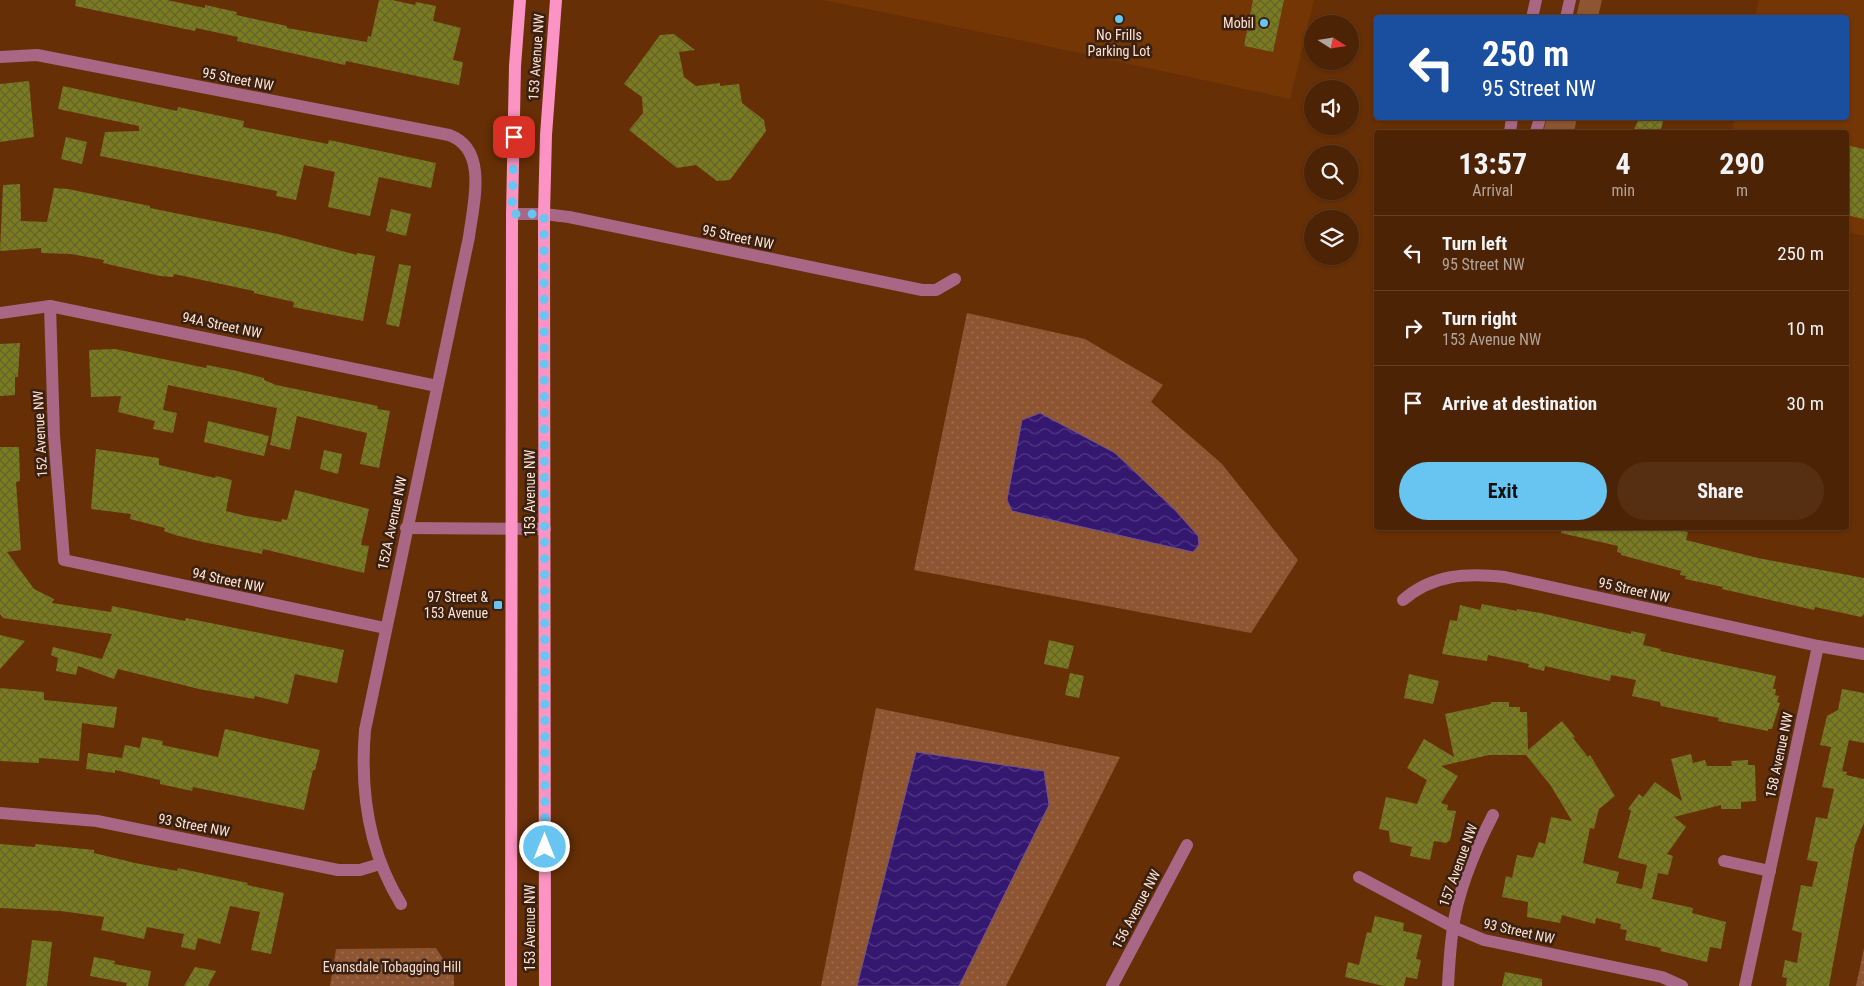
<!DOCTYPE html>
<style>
:root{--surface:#4c2304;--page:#562f13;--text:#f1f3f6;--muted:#b2a49a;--line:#634026;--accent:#68c4f0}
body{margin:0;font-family:"Roboto Condensed",sans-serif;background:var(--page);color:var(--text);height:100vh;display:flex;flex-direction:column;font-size:19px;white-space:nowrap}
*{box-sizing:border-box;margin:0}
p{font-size:16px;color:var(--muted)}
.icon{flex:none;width:28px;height:28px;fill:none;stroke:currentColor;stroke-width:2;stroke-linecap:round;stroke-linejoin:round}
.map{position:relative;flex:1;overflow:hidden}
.drawer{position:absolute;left:1374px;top:130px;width:475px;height:400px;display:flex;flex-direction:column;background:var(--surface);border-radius:5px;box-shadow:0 1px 4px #0004,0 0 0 1px var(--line)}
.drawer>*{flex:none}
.banner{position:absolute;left:1374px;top:15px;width:475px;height:105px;border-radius:5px;box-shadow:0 1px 4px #0004,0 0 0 1px var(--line);background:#1a4fa0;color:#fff;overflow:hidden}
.needle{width:32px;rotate:102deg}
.tools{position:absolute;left:1304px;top:15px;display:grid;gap:10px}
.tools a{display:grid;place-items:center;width:55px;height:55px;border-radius:50%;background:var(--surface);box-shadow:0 1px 4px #0004,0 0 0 1px var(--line);font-size:25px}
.pin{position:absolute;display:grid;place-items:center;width:42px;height:42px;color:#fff;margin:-21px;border-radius:10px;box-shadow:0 2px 8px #0006}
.me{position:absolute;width:55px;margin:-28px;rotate:0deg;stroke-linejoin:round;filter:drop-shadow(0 0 4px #0008)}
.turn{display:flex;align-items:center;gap:18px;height:105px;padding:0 25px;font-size:22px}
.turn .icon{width:65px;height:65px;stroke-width:2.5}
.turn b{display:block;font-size:35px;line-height:42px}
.eta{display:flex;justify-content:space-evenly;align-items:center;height:85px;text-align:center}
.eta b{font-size:30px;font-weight:700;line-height:35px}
.action{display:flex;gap:10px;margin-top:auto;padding:10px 25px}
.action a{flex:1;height:58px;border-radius:30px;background:var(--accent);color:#111;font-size:20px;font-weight:700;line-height:58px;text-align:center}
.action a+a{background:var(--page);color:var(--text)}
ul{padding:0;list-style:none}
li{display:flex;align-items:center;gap:15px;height:75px;padding:0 25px;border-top:1px solid var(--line)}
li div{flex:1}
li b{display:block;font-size:19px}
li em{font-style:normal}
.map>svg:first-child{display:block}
</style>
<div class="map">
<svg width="1864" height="986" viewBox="0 0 1864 986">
<defs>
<pattern id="park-dots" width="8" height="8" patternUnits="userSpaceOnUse" patternTransform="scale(1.25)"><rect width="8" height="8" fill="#8d5532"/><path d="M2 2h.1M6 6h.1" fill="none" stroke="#9e6d4f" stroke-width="1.8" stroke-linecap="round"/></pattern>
<pattern id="water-waves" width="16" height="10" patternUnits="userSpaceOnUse" patternTransform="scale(1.25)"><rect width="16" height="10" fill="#34176f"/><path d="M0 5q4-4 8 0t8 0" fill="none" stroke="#523983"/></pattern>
<pattern id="building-cross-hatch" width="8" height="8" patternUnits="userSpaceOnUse" patternTransform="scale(1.25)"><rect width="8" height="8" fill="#7a7c1f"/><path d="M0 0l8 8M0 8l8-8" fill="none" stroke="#65632e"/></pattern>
</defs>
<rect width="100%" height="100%" fill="#662f06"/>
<g fill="#743605">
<polygon points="823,0 1314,0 1290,99 1024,41"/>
<polygon points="1759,0 1864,0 1864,236 1846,232 1846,132 1732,132 1735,118 1846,118 1846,18 1755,17"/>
</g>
<g fill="#8d5532">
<polygon points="1580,0 1602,0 1598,17 1576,17"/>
<polygon points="1547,118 1577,118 1574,132 1543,132"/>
</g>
<g fill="url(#park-dots)">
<polygon points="967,313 1085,339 1163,385 1151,402 1222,464 1298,560 1251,633 914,570"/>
<polygon points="876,708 1120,757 1006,986 821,986"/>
<polygon points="436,948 454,976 454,986 330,986 336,949"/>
<polygon points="1864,948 1864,986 1856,986"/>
</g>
<g fill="url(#water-waves)" stroke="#71548d">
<polygon points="1040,413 1115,453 1175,510 1198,536 1199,545 1193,552 1012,511 1007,500 1022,420"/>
<polygon points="916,752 1044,771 1049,805 959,986 857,986"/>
</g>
<g fill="url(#building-cross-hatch)">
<polygon points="76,0 167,0 205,8 205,5 237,12 236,15 287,26 287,28 367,42 368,36 371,37 379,0 392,0 415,5 416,2 436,6 433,21 461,28 453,60 463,62 459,85 346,61 345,65 237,41 238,37 196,28 195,31 75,6"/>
<polygon points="1253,0 1284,0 1273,52 1244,46"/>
<polygon points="674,34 695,50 679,52 684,77 696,86 720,83 720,86 739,84 742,103 764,120 766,131 730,180 717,181 696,165 677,168 629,130 643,113 642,97 624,84 660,35"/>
<polygon points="29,81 34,137 0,142 0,84"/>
<polygon points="63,86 177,111 178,107 244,121 243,127 328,144 329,140 436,163 431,188 379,177 370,216 328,207 335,172 304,165 296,200 276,196 277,191 100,156 105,132 139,131 139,126 58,109"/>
<polygon points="1639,118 1664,118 1660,132 1633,132"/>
<polygon points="66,137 87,142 82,164 61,159"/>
<polygon points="1846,145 1864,149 1864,219 1846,215"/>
<polygon points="20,184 21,221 47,222 54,188 68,189 150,206 150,208 278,234 357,255 357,253 375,256 363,321 293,307 294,302 254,293 254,291 174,274 173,277 160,276 103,263 104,260 71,254 41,253 41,248 0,251 3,185"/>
<polygon points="391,209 411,214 406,236 386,231"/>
<polygon points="399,264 411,266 399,327 386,324"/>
<polygon points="20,343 18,377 15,377 15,395 0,396 0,344"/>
<polygon points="115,349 206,368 207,365 237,371 264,378 264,380 276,385 378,406 377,409 390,411 379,468 360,464 367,433 297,416 290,450 270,445 277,408 168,385 163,410 177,413 173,433 153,429 155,421 118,412 121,396 91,397 89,350"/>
<polygon points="208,421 269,436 264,456 204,442"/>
<polygon points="0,447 19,447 20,481 16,482 21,550 7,552 34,589 54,599 52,603 111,612 112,606 185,621 186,618 344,650 337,683 295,674 288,704 255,696 254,699 199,689 118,669 114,679 78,666 76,675 56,671 58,658 51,655 53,647 102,659 112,634 3,618 0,614"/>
<polygon points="96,449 159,458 159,465 215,478 216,476 232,480 226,511 246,516 281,522 282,519 287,520 295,490 369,509 361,545 369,546 364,573 263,549 262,554 203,542 175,535 164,531 165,528 130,519 131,514 91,509"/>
<polygon points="324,450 342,454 338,474 320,469"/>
<polygon points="1561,528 1666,528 1688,532 1686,540 1758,558 1864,578 1864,614 1861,617 1815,607 1814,610 1722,589 1723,587 1685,579 1686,576 1680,575 1681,571 1621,555 1621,553 1617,552 1618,546 1561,533"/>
<polygon points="1482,604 1517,611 1517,609 1541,613 1631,634 1631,631 1646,634 1643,645 1661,649 1660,651 1776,676 1773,689 1776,689 1775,695 1779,696 1777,702 1780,703 1772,729 1768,729 1768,731 1718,721 1719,718 1661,706 1660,702 1632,696 1636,680 1611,675 1610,681 1545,666 1544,671 1528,667 1529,664 1488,655 1487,661 1442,654 1450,620 1457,621 1460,605 1480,610"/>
<polygon points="0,635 25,641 0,669"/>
<polygon points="1049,640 1074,646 1068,669 1044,664"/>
<polygon points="1070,673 1084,676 1079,698 1065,695"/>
<polygon points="1409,674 1439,681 1433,704 1404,698"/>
<polygon points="0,688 44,692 44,700 117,707 114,728 82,723 79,761 39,758 39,763 0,761"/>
<polygon points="1842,689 1864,693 1864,743 1849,740 1842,771 1847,772 1846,775 1864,779 1864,823 1855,845 1829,986 1786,986 1787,978 1782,977 1785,960 1797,963 1802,933 1792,930 1801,885 1812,887 1818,862 1807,860 1816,817 1827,819 1834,789 1822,787 1831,747 1820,745 1827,716 1838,710"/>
<polygon points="1491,702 1509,702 1509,707 1520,707 1520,712 1527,712 1528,750 1562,721 1575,737 1573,738 1588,757 1590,755 1615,796 1599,809 1594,829 1590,828 1583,863 1619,872 1616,883 1642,889 1647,865 1618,858 1631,811 1628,809 1639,794 1643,797 1655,782 1682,801 1671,759 1691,754 1693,763 1705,760 1707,766 1732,766 1731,761 1748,760 1748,765 1755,765 1756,801 1741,802 1741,809 1721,809 1721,805 1674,817 1686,827 1667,854 1673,856 1668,875 1658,873 1652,899 1693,908 1692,913 1726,922 1721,949 1710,947 1707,962 1660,951 1661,948 1625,940 1627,930 1620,929 1621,924 1596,918 1595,924 1562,915 1560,923 1527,917 1528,902 1502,897 1506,876 1512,878 1517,855 1533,858 1539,842 1545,844 1551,817 1572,821 1551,786 1526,755 1489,755 1441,766 1458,776 1441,803 1448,805 1447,810 1456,811 1450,840 1446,843 1434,841 1430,860 1410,856 1412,847 1390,842 1389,831 1379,829 1386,797 1417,804 1427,780 1407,768 1424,739 1454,757 1445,714 1491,704"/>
<polygon points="225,729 320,750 315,770 313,770 304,810 193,787 192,791 160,784 160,780 115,770 115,773 86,769 88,753 122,758 125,745 140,748 142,737 163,741 162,745 218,757"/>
<polygon points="0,844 35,847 35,844 94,850 94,853 135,863 177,871 178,868 248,883 247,885 284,893 271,954 251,950 260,912 230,906 220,944 198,938 195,950 181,947 184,934 147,927 144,939 101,930 104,917 61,911 0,908"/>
<polygon points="1375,916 1404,923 1403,931 1422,935 1416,959 1421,960 1417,979 1406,977 1404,986 1384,986 1345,977 1348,962 1359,965 1367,932 1371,933"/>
<polygon points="32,940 52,942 47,986 26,986"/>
<polygon points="94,957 115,961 114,964 151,971 148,986 126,986 127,983 90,976"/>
<polygon points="195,967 216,971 208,986 184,986"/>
<polygon points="1505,972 1542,979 1542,986 1502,986"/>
</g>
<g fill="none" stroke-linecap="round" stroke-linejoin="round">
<g stroke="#a76785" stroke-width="12">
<polyline points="1532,18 1536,0"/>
<polyline points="1566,18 1570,0"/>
<path d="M0 57 37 55 449 135C489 149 473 205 469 237L365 730C360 790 369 852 401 904"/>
<polyline points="1510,132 1512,118"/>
<polyline points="1536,132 1540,118"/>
<polyline points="512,214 544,214 569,217 922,290 936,290 955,279"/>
<polyline points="50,306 54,435 64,560 385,628"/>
<polyline points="0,313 50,306 437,386"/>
<polyline points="406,528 545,529"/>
<path d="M1403 600C1433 574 1466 573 1505 577L1818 646 1864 654"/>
<polyline points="0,813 97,821 338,870 360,870 380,864"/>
<polyline points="1724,861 1770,871"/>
<polyline points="1359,877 1453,927 1484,940 1662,977 1682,986"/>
<polyline points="1112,986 1187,845"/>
<path d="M1448 986C1449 967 1450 947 1453 928 1458 889 1475 850 1493 815"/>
<polyline points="1745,986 1818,646"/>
</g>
<g stroke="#fb94c4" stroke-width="12">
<polyline points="511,986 512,214 515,66 520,0"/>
<polyline points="545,986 544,214 546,135 556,0"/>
</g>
</g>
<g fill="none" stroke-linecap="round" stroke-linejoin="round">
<polyline stroke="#68c4f0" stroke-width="9" stroke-dasharray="0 16.2" points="514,137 512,214 544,214 545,847"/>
</g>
<g fill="#68c4f0" stroke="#392011" stroke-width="2">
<circle cx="1119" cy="19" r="5"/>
<circle cx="1264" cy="23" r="5"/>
<rect x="493" y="600" width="10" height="10" rx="2.5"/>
</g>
<g text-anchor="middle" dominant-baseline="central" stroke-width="5" stroke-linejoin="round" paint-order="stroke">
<g font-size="14" fill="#ffe3d4" stroke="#392011" text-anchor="end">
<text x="1254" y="23">Mobil</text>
<text x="1119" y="35" text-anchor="middle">No Frills<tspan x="1119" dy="16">Parking Lot</tspan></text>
<text x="488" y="597">97 Street &amp;<tspan x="488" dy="16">153 Avenue</tspan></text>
</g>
<g font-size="14" fill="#ffe3d4" stroke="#392011">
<text transform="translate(536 57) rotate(-86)">153 Avenue NW</text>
<text transform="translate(238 79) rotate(11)">95 Street NW</text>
<text transform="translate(738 237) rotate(12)">95 Street NW</text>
<text transform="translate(222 325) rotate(12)">94A Street NW</text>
<text transform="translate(40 434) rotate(-93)">152 Avenue NW</text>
<text transform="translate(530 493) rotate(-90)">153 Avenue NW</text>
<text transform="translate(392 523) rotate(-78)">152A Avenue NW</text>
<text transform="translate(228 580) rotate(12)">94 Street NW</text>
<text transform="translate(1634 590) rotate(13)">95 Street NW</text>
<text transform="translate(1779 755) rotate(-78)">158 Avenue NW</text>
<text transform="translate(194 825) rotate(11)">93 Street NW</text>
<text transform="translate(1458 865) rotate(-70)">157 Avenue NW</text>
<text transform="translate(1136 909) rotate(-62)">156 Avenue NW</text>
<text transform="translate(530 928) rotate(-90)">153 Avenue NW</text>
<text transform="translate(1519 931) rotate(13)">93 Street NW</text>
</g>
<g font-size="14" fill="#f4dbcd" stroke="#392011">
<text x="392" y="967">Evansdale Tobagging Hill</text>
</g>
</g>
</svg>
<div class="tools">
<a><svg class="needle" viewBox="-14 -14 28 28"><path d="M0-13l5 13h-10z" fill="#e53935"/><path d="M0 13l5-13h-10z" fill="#b2a49a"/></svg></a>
<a><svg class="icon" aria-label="sound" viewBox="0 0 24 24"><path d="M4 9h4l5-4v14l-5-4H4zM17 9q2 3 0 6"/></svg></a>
<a><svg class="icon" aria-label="search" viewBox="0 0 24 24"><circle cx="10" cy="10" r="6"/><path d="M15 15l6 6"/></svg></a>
<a><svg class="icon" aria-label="layers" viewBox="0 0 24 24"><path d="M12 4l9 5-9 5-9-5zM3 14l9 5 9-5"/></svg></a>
</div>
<div class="pin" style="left:514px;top:137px;background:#d93025"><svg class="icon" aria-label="arrive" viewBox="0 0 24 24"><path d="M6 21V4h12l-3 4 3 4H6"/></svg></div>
<svg class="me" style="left:545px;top:847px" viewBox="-20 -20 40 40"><circle r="17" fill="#68c4f0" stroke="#fff" stroke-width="3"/><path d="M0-11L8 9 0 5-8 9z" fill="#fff"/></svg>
<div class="banner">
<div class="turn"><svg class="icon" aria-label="left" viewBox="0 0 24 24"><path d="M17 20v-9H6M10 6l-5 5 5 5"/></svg><div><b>250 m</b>95 Street NW</div></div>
</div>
<section class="drawer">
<div class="eta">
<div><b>13:57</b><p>Arrival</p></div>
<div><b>4</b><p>min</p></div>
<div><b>290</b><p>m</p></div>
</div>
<ul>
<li><svg class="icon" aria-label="left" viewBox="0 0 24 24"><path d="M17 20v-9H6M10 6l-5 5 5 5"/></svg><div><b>Turn left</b><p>95 Street NW</p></div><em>250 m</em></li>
<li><svg class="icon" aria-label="right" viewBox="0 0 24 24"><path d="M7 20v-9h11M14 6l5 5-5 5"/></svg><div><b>Turn right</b><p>153 Avenue NW</p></div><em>10 m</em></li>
<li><svg class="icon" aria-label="arrive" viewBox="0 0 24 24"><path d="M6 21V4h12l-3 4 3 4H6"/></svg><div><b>Arrive at destination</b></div><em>30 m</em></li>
</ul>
<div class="action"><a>Exit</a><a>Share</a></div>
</section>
</div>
